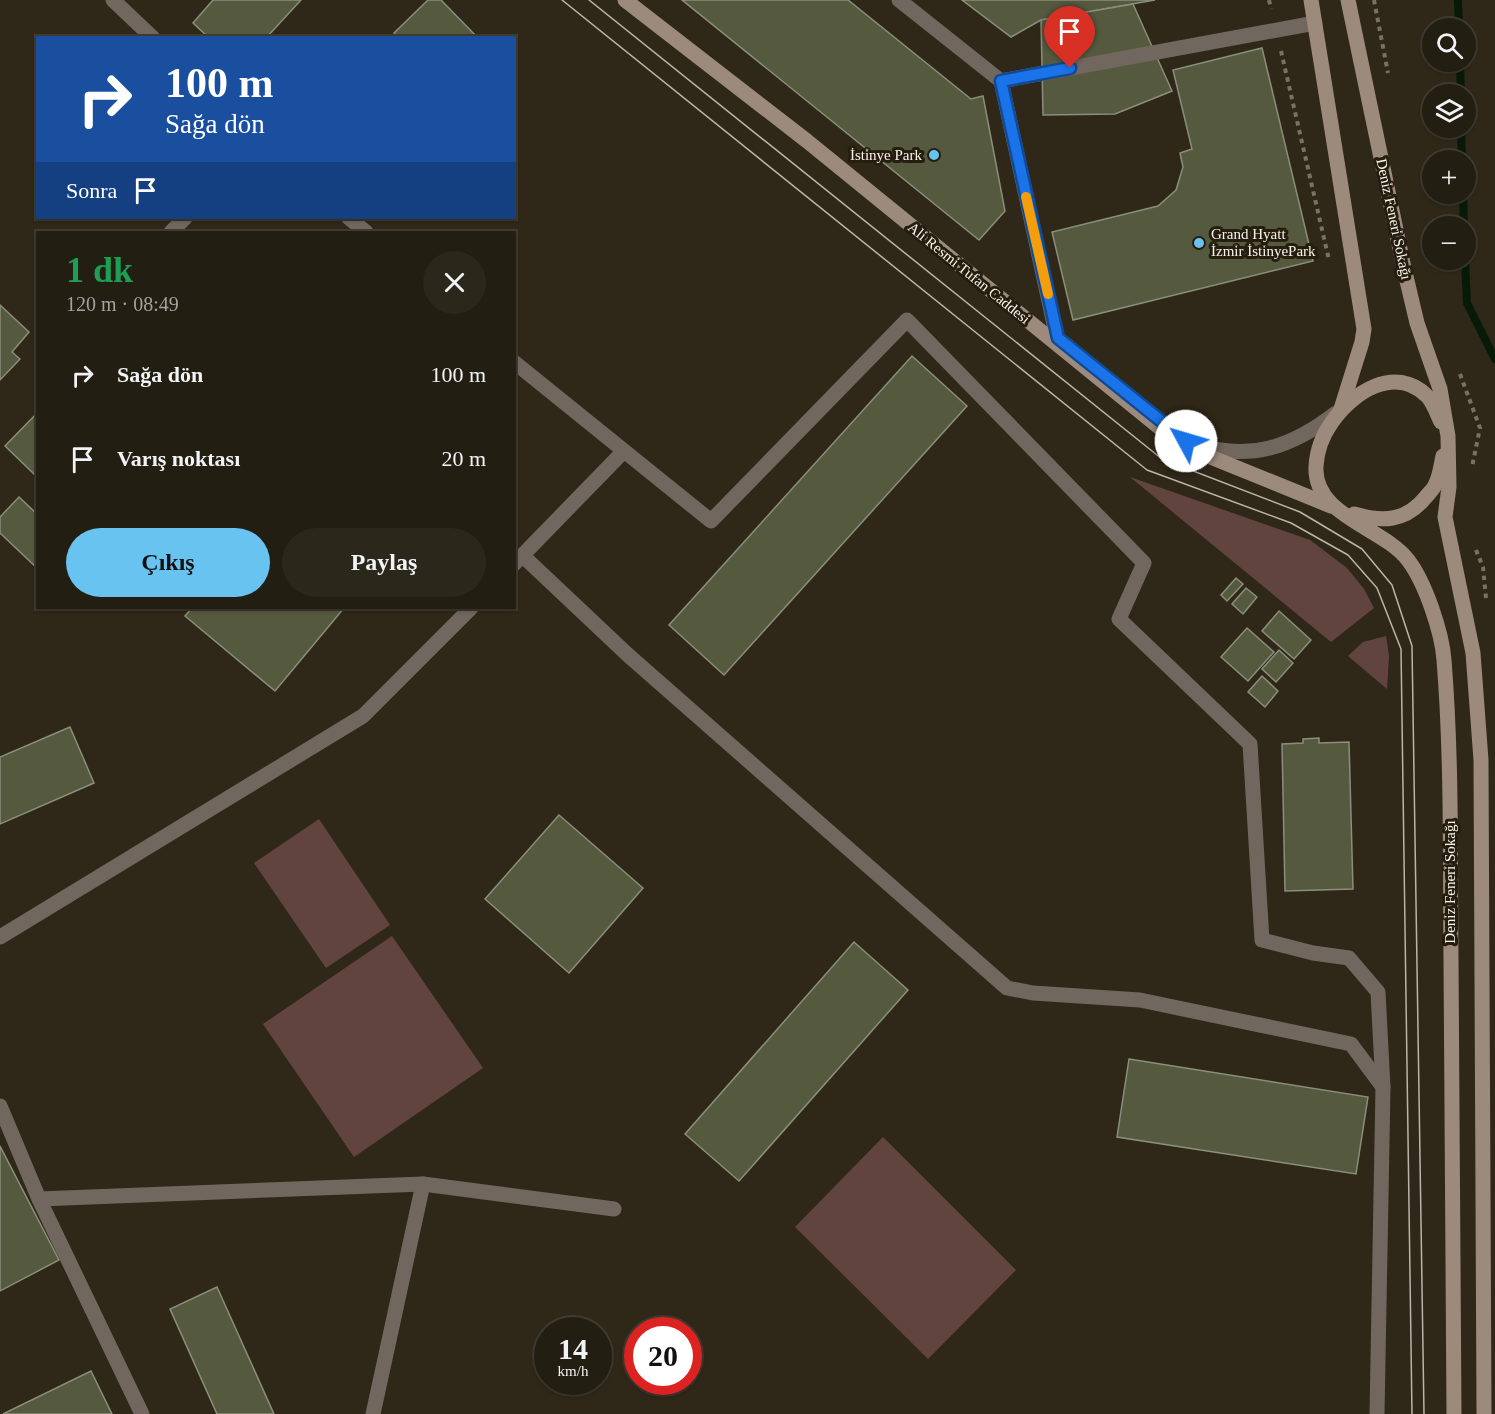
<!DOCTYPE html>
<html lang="tr">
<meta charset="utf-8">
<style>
:root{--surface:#231e12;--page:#2b271b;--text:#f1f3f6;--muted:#a3a29f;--line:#403c32;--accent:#69c3f1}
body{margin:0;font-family:Georgia,serif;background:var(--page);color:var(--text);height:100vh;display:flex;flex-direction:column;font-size:22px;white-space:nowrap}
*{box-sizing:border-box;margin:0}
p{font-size:20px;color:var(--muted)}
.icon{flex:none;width:33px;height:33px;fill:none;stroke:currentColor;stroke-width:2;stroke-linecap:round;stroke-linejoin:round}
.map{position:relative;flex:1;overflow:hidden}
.side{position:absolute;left:36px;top:231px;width:480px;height:378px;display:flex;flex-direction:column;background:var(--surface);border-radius:0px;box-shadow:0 2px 4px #0004,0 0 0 2px var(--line)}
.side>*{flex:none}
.banner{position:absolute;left:36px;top:36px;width:480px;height:183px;border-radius:0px;box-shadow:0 2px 4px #0004,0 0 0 2px var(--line);background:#1a4fa0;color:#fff;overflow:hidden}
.controls{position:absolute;left:1422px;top:18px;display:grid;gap:12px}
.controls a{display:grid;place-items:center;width:54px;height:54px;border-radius:50%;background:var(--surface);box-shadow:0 2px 4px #0004,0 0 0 2px var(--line);font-size:30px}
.speed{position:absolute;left:534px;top:1317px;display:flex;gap:12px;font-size:30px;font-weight:700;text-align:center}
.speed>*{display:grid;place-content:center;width:78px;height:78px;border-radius:50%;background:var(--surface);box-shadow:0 2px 4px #0004,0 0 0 2px var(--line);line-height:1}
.speed small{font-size:15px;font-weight:400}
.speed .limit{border:9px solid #d22;background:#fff;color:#111}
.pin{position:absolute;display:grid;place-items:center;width:51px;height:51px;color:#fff;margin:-62px -26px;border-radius:50% 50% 50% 0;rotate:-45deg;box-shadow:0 0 6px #0007}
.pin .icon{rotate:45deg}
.me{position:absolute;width:66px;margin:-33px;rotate:309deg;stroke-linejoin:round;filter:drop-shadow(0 0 4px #0008)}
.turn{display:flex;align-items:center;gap:21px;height:126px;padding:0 30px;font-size:27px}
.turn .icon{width:78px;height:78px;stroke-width:2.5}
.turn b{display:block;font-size:42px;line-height:51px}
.then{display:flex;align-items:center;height:57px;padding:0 30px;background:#0003;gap:12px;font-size:22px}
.round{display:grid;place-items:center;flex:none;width:63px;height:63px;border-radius:32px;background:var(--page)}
.overview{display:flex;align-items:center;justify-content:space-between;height:102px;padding:0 30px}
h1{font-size:36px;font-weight:600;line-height:45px;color:#1e9e55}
.primary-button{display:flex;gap:12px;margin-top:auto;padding:12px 30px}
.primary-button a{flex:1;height:69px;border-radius:36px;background:var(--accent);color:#111;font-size:24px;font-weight:600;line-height:69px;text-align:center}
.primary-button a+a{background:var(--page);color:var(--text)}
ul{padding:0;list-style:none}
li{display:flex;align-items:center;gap:18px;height:84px;padding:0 30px}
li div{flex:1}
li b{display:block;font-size:22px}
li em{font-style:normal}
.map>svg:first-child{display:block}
</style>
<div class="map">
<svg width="1495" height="1414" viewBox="0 0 1495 1414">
<rect width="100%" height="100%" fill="#2f2818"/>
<g fill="#62443f">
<polygon points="1130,477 1310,540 1347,568 1364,589 1374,608 1331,642"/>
<polygon points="1386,636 1389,656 1387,689 1348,656 1363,642"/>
<polygon points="319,819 390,925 326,968 254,863"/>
<polygon points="392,936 483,1068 354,1157 263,1024"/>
<polygon points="883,1137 1016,1270 928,1359 795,1227"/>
</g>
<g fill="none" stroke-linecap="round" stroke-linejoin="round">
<g stroke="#071a08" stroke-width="8">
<polyline points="1458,0 1459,28"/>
<polyline points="1460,62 1461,94"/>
<polyline points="1461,128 1462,160"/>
<polyline points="1463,194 1464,226"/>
<polyline points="1465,260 1467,303 1495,359"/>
</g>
</g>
<g fill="#555a3f" stroke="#8a8e7b" stroke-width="1.5">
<polygon points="213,0 301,0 266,38 209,38 193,23"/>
<polygon points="428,0 441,0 478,38 399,38 394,33"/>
<polygon points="682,0 848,0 971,99 983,96 1005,211 979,240"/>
<polygon points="962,0 1155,0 1041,20 1011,37"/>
<polygon points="1133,4 1172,91 1115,114 1043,115 1041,20"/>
<polygon points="1262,48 1313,261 1073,320 1052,232 1158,206 1176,190 1183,167 1180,153 1192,149 1173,70"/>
<polygon points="0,305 29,332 12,352 20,359 0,380"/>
<polygon points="912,356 967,406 724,675 669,625"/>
<polygon points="38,412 38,470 34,474 5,446"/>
<polygon points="19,497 38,515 38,569 0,533 0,517"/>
<polygon points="1236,578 1243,584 1227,601 1221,595"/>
<polygon points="1246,588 1257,597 1243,614 1232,604"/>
<polygon points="192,608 344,608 275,691 185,616"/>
<polygon points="1279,611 1311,640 1294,659 1262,631"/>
<polygon points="1247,628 1274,652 1248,681 1221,657"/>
<polygon points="1279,650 1293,663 1276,682 1262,669"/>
<polygon points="1262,676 1278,691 1265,707 1248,692"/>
<polygon points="70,727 94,783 0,824 0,757"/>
<polygon points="1319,738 1319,743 1349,742 1353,889 1285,891 1282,744 1303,743 1303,739"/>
<polygon points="559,815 643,888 569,973 485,899"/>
<polygon points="854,942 908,990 739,1181 685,1134"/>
<polygon points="1129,1059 1368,1097 1356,1174 1117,1137"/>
<polygon points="0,1146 59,1260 0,1291"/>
<polygon points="217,1287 274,1414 217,1414 170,1309"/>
<polygon points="91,1371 112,1414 3,1414"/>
</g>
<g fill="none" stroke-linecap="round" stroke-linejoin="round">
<g stroke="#787264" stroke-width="4" stroke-dasharray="4.5 4.5" stroke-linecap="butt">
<polyline points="1269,0 1271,9"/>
<polyline points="1374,0 1388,73"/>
<polyline points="1281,51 1329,260"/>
<polyline points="1460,374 1480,428 1472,467"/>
<polyline points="1476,550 1483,567 1486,598"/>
</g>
<g stroke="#72675f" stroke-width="15">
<polyline points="113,0 153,38"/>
<polyline points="899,0 1001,81 1315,23"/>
<polyline points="1001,81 1057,338 1069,347"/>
<polyline points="349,218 366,232"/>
<polyline points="171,232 185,218"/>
<polyline points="514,362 711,521 907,320 1144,563 1119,619 1250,744 1262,940 1313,953 1349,958 1378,992 1383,1087 1377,1414"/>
<path d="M1195 444C1250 462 1292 447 1336 413"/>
<polyline points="523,556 628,655 1007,988 1033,993 1140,1000 1351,1044 1383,1087"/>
<polyline points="514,564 623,452"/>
<polyline points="0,937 363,716 471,608"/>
<polyline points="0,1106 39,1199 142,1414"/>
<polyline points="39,1199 423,1184 614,1209"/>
<polyline points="373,1414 423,1184"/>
</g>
<g stroke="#9c8a7d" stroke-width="15">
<polyline points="625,0 807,141 1181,445 1331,506"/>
<polyline points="1311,0 1364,329 1362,342 1341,409"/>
<polyline points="1348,0 1404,268 1417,323 1440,389 1448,436 1449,487 1445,517 1473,653 1481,760 1484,1414"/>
<path d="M1441 422C1437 414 1433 402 1427 396 1395 364 1352 393 1332 422 1322 436 1317 450 1316 466 1313 516 1383 527 1408 560 1425 582 1442 632 1444 660 1452 759 1450 860 1451 959 1452 1111 1453 1262 1454 1414"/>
<path d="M1354 514C1382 522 1405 522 1425 498 1429 493 1434 489 1436 483 1440 475 1441 465 1443 456"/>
</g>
<g stroke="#bab5a9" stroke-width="1.5">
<polyline points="562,0 1147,470 1291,523 1348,555 1377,588 1401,649 1412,1414"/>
<polyline points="589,0 1162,459 1300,512 1362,549 1392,585 1412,646 1424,1414"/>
</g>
</g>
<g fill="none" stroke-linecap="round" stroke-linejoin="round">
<g stroke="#114b97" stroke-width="15">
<polyline id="route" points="1070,68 1001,81 1058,338 1186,441"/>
</g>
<use href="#route" stroke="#1a73e8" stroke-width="10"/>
<polyline stroke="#f59e0b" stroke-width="10" points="1026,197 1048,294"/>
</g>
<g fill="#69c3f1" stroke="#251e0f" stroke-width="2">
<circle cx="934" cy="155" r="6"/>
<circle cx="1199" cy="243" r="6"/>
</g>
<g text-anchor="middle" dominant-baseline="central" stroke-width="6" stroke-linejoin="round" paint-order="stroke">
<g font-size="15" fill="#f8f4ea" stroke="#251e0f" text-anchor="end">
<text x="922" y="155">İstinye Park</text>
<text x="1211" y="234" text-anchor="start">Grand Hyatt<tspan x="1211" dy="17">İzmir İstinyePark</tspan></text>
</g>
<g font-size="15" fill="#f8f4ea" stroke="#251e0f">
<text transform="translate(1394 219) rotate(78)">Deniz Feneri Sokağı</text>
<text transform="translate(969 273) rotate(39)">Ali Resmi Tufan Caddesi</text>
<text transform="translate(1450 882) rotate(-90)">Deniz Feneri Sokağı</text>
</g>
</g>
</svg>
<div class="controls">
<a><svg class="icon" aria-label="search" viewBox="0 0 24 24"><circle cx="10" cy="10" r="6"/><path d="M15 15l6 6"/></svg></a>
<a><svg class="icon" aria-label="layers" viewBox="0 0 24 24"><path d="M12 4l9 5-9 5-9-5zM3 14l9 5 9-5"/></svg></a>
<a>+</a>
<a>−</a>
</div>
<div class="speed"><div>14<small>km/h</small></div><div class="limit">20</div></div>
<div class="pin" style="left:1070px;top:68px;background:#d93025"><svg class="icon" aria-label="arrive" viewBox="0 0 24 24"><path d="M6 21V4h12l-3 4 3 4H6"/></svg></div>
<svg class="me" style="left:1186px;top:441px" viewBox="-20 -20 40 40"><circle r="19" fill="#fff"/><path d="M0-13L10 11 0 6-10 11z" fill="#1a73e8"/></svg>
<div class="banner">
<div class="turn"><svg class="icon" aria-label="right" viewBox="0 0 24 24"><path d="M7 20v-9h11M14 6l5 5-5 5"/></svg><div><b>100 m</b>Sağa dön</div></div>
<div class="then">Sonra<svg class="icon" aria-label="arrive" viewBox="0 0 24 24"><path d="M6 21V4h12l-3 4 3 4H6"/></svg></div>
</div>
<section class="side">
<div class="overview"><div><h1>1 dk</h1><p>120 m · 08:49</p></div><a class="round"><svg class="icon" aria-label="close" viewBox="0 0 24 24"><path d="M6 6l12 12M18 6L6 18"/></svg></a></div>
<ul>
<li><svg class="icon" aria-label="right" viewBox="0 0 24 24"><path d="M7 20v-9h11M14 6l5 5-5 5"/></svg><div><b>Sağa dön</b></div><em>100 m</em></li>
<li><svg class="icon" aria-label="arrive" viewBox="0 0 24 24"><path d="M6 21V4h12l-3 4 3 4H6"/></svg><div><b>Varış noktası</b></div><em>20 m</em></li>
</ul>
<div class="primary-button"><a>Çıkış</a><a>Paylaş</a></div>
</section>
</div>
